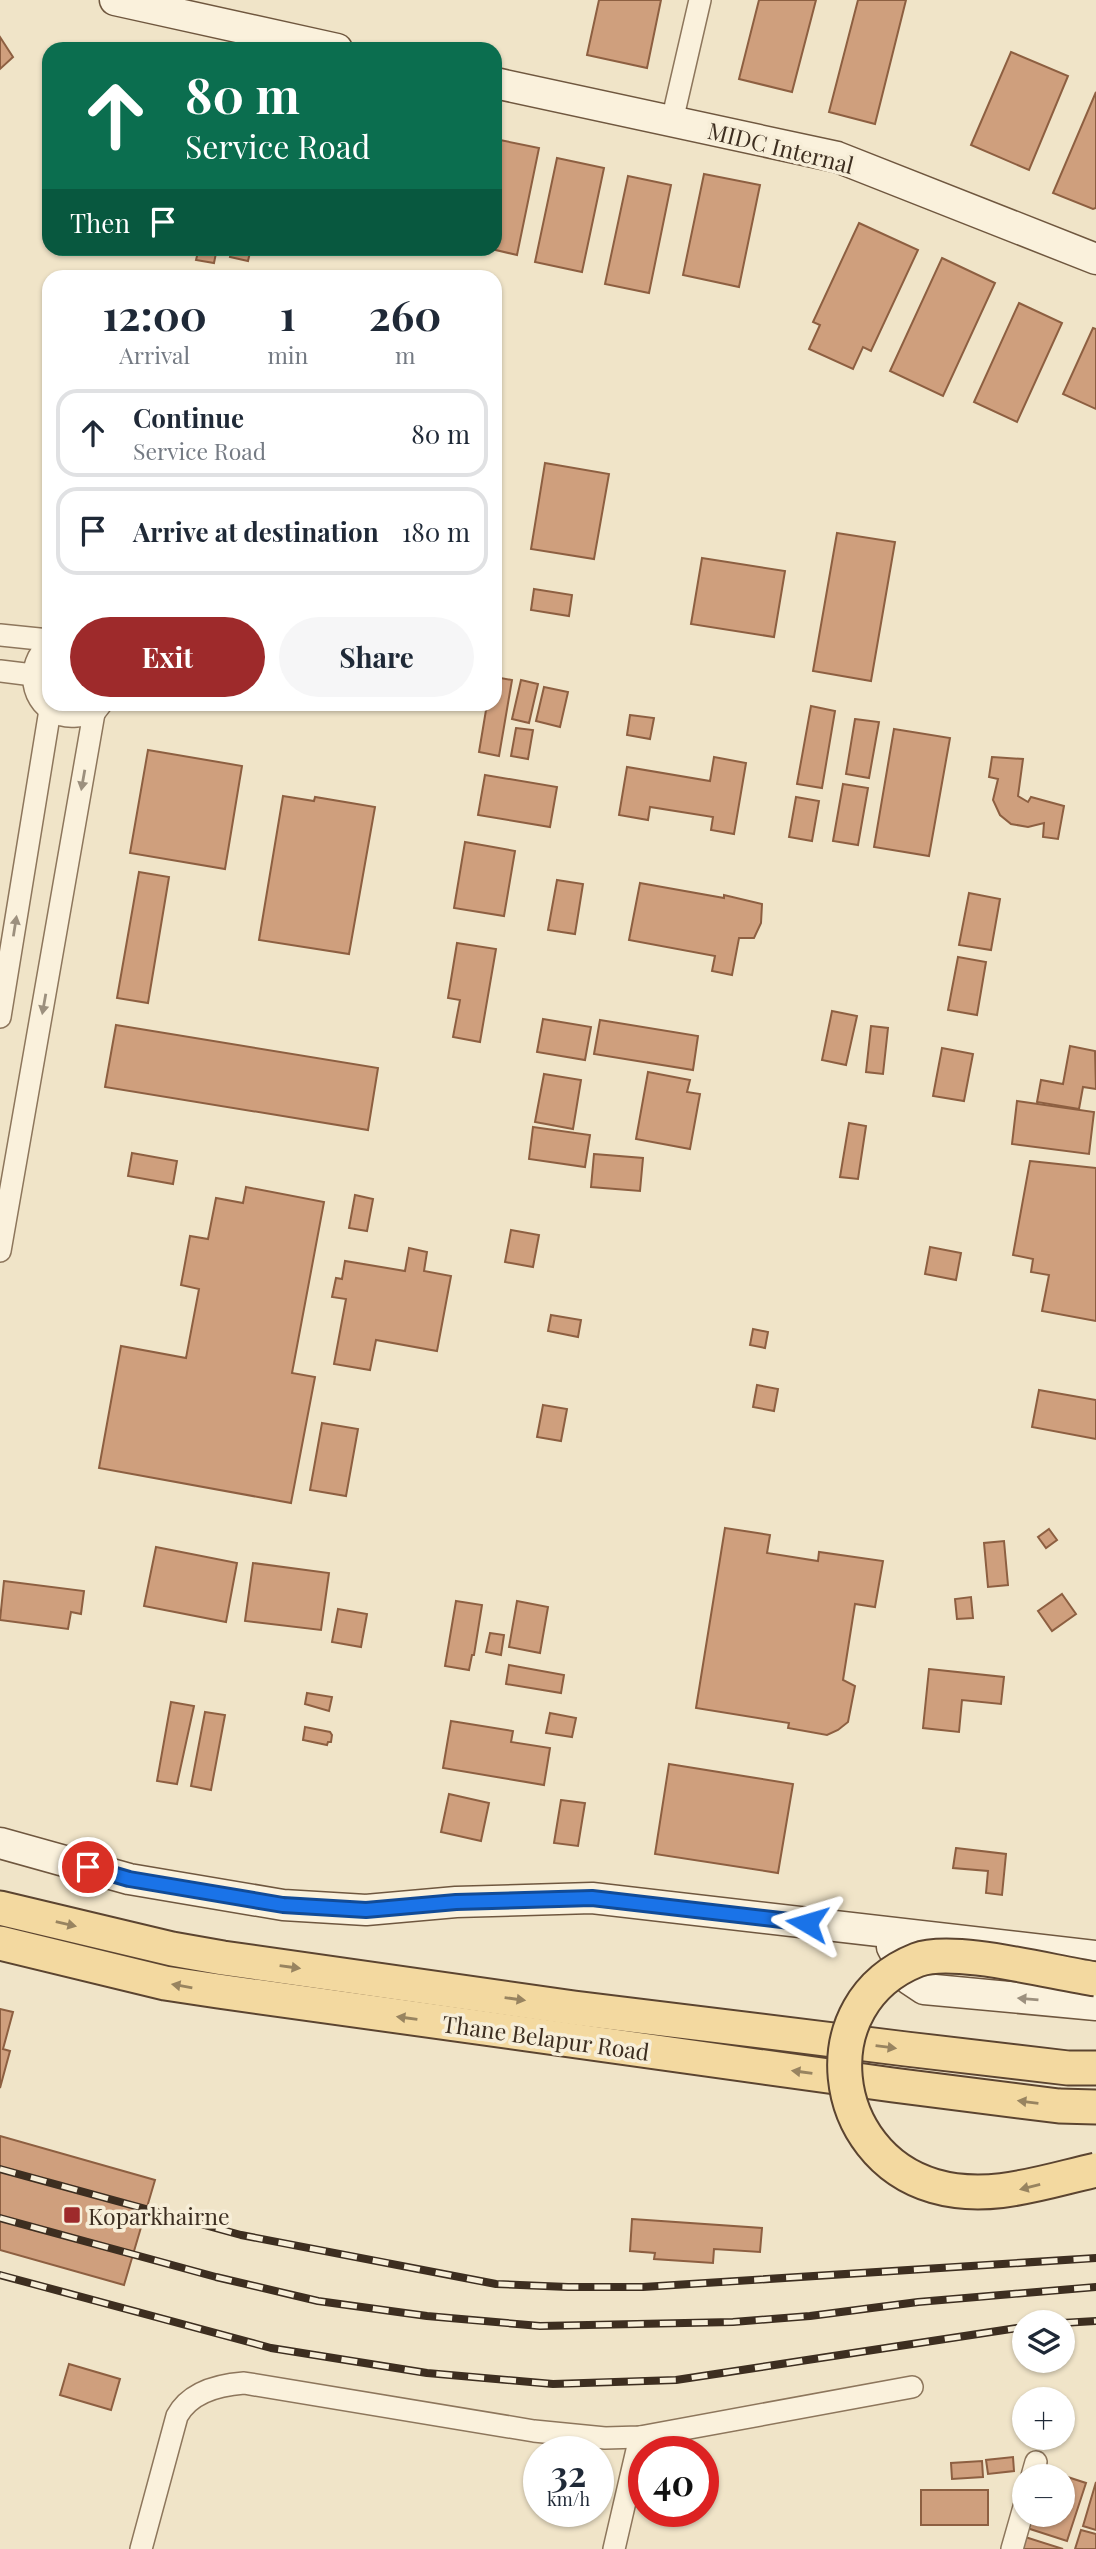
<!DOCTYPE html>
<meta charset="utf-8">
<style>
:root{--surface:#fff;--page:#f6f6f7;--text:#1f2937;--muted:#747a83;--line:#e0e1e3;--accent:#9e2a2b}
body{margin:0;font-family:"Playfair Display",serif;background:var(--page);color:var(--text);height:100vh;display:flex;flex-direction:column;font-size:26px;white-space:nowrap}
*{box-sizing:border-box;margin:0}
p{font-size:23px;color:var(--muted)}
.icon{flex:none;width:38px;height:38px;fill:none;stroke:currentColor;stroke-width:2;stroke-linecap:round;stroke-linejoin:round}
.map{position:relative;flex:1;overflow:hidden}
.panel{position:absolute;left:42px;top:270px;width:460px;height:441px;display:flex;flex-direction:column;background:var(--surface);border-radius:21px;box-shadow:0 2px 5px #0004}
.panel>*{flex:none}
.top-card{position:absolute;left:42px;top:42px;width:460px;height:214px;border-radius:21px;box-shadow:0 2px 5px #0004;background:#0b6e4f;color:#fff;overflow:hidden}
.controls{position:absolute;left:1012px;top:2310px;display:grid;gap:14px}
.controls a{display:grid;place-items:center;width:63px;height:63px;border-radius:50%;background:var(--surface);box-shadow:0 2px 5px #0004;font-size:35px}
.speed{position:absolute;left:523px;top:2436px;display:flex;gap:14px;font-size:35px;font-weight:700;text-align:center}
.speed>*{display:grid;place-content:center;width:91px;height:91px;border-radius:50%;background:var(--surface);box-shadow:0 2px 5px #0004;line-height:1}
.speed small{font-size:18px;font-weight:400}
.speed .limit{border:10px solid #d22;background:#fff;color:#111}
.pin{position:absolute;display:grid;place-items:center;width:60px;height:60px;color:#fff;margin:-30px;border:4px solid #fff;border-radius:50%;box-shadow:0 2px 7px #0007}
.me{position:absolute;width:77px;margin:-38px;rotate:277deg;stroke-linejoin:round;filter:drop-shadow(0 0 5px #0008)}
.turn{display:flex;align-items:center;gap:24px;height:147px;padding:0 28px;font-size:32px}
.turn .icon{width:91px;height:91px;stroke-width:2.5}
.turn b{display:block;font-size:49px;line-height:60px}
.then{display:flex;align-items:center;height:66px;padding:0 28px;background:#0003;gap:14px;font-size:26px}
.eta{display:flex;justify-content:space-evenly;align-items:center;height:119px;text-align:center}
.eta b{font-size:42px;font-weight:700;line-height:49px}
.cta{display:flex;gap:14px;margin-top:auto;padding:14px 28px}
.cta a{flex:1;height:80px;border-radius:42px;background:var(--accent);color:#fff;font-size:28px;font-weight:700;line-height:80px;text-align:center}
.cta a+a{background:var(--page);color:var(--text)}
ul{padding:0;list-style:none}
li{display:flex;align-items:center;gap:21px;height:88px;margin:0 14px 10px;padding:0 14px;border:4px solid var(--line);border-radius:21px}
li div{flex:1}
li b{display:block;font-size:26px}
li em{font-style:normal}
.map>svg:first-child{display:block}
</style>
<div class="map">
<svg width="1096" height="2549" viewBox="0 0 1096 2549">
<rect width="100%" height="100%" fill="#f0e4c8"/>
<g fill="#cf9f7d" stroke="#8d5f41" stroke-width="2">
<polygon points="599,0 661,0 647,68 587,55"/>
<polygon points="759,0 816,0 792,92 739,79"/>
<polygon points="858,0 906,0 875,124 829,112"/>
<polygon points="0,37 13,57 0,69"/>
<polygon points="1011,52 1068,76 1029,170 971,145"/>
<polygon points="1096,92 1096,208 1093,209 1053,193"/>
<polygon points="495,139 539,148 517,255 487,248 495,248"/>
<polygon points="557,158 604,168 582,272 535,262"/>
<polygon points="704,174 760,185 739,287 683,275"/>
<polygon points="628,176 671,185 649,293 605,284"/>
<polygon points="859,223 918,250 871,351 863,347 853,369 809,349 820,325 813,322"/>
<polygon points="199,248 217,248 214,263 196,260"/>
<polygon points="232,248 251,248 248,261 230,257"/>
<polygon points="942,258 995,283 943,396 890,371"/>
<polygon points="1019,303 1062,323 1017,422 974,402"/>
<polygon points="1093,328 1096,329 1096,409 1063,394"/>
<polygon points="545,463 609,474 594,559 531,549"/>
<polygon points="837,533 895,542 871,681 813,671"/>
<polygon points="702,558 785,571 774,637 691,624"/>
<polygon points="534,589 572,595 569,616 531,610"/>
<polygon points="495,677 512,680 499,756 479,752 487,704 495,704"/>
<polygon points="521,680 538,684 529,723 512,719"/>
<polygon points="544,687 568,692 560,727 536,721"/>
<polygon points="811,706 835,711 822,788 797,784"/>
<polygon points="630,715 654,718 650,739 627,735"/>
<polygon points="855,719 879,722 869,778 846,774"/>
<polygon points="516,728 533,730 528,759 511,756"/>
<polygon points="894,729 950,738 929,856 874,847"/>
<polygon points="148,750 242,766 225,869 130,853"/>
<polygon points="714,757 746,763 734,834 711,830 713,817 650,807 648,820 619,815 627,767 710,781"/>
<polygon points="992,757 1023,759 1018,796 1028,802 1031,797 1064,806 1058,839 1043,837 1044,823 1028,827 1011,824 1000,815 993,800 998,779 989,777"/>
<polygon points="485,775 557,787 550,827 478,815"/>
<polygon points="843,784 868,788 858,845 833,841"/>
<polygon points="283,796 314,801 315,797 375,807 349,954 259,940"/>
<polygon points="796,797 819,801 812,841 789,837"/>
<polygon points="465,842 515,851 504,916 454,908"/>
<polygon points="139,872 169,877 148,1003 117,998"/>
<polygon points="557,880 583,884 575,934 548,930"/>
<polygon points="640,883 724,898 724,895 762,904 761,923 754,938 739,938 732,975 712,971 715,956 629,940"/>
<polygon points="969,893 1000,899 991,950 959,945"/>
<polygon points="457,943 496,949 480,1042 453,1037 460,1000 448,998"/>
<polygon points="958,957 986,962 977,1015 948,1010"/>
<polygon points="832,1011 857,1016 846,1065 822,1060"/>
<polygon points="543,1019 591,1027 585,1060 537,1052"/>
<polygon points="600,1020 698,1036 693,1070 594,1054"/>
<polygon points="116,1025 378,1068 368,1130 105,1087"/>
<polygon points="871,1026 888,1028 883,1074 866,1072"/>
<polygon points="1070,1046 1095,1051 1096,1089 1083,1087 1079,1109 1037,1102 1041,1080 1063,1084"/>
<polygon points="942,1048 973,1054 964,1101 933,1096"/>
<polygon points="648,1072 690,1080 687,1092 700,1094 690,1149 636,1139"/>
<polygon points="544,1074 581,1080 573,1129 535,1122"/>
<polygon points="1017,1101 1094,1112 1089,1154 1012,1144"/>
<polygon points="849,1123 866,1126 858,1179 840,1177"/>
<polygon points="533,1127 590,1135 585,1167 529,1159"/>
<polygon points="132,1153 177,1161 173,1184 128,1176"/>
<polygon points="594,1154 643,1158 640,1191 591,1187"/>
<polygon points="1030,1161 1096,1168 1096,1321 1042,1311 1049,1275 1031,1272 1033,1259 1013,1255"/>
<polygon points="246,1187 324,1202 292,1373 315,1377 291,1503 99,1468 121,1346 186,1358 199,1289 181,1285 190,1236 208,1239 216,1198 243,1203"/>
<polygon points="355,1195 373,1199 367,1231 349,1228"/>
<polygon points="511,1230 539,1235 533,1267 505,1262"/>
<polygon points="930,1247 961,1253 956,1280 925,1274"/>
<polygon points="409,1248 427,1252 424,1271 451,1276 437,1351 376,1340 370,1370 334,1364 346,1299 332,1297 336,1278 342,1279 345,1261 405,1271"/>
<polygon points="551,1315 581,1320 578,1337 548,1331"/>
<polygon points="753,1329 768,1332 765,1348 750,1345"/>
<polygon points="757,1385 778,1389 774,1411 753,1407"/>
<polygon points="1039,1390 1096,1400 1096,1439 1032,1427"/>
<polygon points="543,1405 567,1409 561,1441 537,1437"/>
<polygon points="322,1423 358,1429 346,1496 310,1490"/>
<polygon points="725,1528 770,1535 767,1553 818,1561 819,1552 883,1561 875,1607 855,1604 843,1680 855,1686 848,1722 838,1730 827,1735 788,1728 789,1723 696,1708"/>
<polygon points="1049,1529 1057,1540 1046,1548 1038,1537"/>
<polygon points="1004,1541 1008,1585 988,1587 984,1543"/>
<polygon points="156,1547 237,1563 226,1622 144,1606"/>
<polygon points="253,1563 329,1573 321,1630 245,1621"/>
<polygon points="4,1581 84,1591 81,1614 71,1612 68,1629 0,1620"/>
<polygon points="1062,1594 1076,1614 1052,1631 1038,1611"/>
<polygon points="971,1597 973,1618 957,1619 955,1599"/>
<polygon points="456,1601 482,1605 474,1655 472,1655 469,1670 445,1666"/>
<polygon points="517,1601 548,1607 540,1653 509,1647"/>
<polygon points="338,1609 367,1614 361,1647 332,1642"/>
<polygon points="490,1633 504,1635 501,1655 486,1652"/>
<polygon points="509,1665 564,1675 561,1693 506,1684"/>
<polygon points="929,1669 1004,1677 1001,1704 962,1700 959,1732 923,1728"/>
<polygon points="307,1693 332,1697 329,1711 305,1704"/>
<polygon points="171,1702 194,1706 177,1784 157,1781"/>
<polygon points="205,1712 225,1715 211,1790 191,1786"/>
<polygon points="550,1713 576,1718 572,1737 546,1733"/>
<polygon points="451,1721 513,1731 511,1742 550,1748 544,1785 443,1768"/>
<polygon points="305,1727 330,1732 332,1735 331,1742 328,1742 327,1745 303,1740"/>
<polygon points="669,1764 793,1784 778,1873 655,1854"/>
<polygon points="449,1794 489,1803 481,1841 441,1832"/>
<polygon points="561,1800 585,1803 578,1846 554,1843"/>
<polygon points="956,1848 1006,1854 1002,1895 986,1893 988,1871 953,1868"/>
<polygon points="0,2009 13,2012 3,2049 10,2051 0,2088"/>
<polygon points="0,2136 155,2180 124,2285 0,2250"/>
<polygon points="632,2219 762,2228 760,2252 714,2249 713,2263 654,2259 655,2253 630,2251"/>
<polygon points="69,2364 120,2379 111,2410 60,2395"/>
<polygon points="1013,2457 1014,2471 988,2474 986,2460"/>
<polygon points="982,2461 983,2477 952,2479 951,2463"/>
<polygon points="1046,2470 1086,2483 1067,2541 1027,2528 1031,2515 1062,2515 1062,2476 1044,2476"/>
<polygon points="1096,2482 1096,2530 1083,2526"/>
<rect x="921" y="2490" width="67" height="35"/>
<polygon points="1081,2530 1096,2534 1096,2549 1075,2549"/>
<polygon points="1022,2536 1063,2549 1019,2549"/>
</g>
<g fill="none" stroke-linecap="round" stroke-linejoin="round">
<g stroke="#8d765c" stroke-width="24">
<g id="street">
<polyline points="672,121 700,0"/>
<polyline points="0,635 49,640"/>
<path d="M49 645C25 664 29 706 62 715 72 718 84 715 94 713L101 704"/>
<polyline points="0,671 33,675"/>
<polyline points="0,1017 50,710"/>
<polyline points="0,1251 94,713"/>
<polyline points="1032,2476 1036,2462"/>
<path d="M141 2549 177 2416C190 2392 217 2385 244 2383L534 2431 605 2438 640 2437 912 2387"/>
<polyline points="614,2549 640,2437"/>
<polyline points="1012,2549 1024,2507"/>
</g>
</g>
<g stroke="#6f573f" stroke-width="33">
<g id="secondary">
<polyline points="115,0 337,49"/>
<polyline points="495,83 837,157 1096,259"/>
<polyline points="0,1843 129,1879 283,1905 366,1910 456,1902 592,1898 1096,1956"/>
<polyline points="892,1947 909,1979 924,1989 1096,2005"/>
</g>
</g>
<g stroke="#5b4430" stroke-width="37">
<g id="primary">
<polyline points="0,1908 172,1949 223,1958 574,2008 906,2049 1068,2068 1096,2068"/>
<polyline points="0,1943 165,1983 218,1991 893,2085 1059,2106 1096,2107"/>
</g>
</g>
<use href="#street" stroke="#faf1dc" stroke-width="21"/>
<use href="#secondary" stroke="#faf1dc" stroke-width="30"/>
<use href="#primary" stroke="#f3d9a0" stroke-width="33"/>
<g stroke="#3d2e20" stroke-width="8">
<g id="rail">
<polyline points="0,2169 241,2235 496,2284 568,2287 643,2287 1096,2258"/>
<polyline points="0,2218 216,2277 318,2301 427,2316 540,2326 733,2322 810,2316 918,2302 1096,2287"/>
<polyline points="0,2275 271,2348 427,2373 553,2384 676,2380 1024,2327"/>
<polyline points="1062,2323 1096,2321"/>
</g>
</g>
<use href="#rail" stroke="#f7eed8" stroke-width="5" stroke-dasharray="16" stroke-linecap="butt"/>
<g stroke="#5b4430" stroke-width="37" stroke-linecap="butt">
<path id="primary-bridge" d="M1096 1979C1053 1973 954 1946 917 1960 809 2003 828 2155 934 2186 989 2202 1043 2182 1096 2170"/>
</g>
<use href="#primary-bridge" stroke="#f3d9a0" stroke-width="33"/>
</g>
<defs><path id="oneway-solid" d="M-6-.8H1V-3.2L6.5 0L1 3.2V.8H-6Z" transform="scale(1.75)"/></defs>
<g fill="#9c907e">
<use href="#oneway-solid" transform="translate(83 780) rotate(100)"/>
<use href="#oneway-solid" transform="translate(15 926) rotate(-81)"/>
<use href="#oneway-solid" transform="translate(44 1004) rotate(100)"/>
<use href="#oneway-solid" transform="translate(1028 1999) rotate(-175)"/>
</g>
<g fill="#988460">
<use href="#oneway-solid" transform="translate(66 1924) rotate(13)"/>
<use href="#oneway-solid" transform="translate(290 1967) rotate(8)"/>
<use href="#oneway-solid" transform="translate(182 1986) rotate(-170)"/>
<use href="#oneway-solid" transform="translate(515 1999) rotate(8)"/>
<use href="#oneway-solid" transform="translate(407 2018) rotate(-172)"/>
<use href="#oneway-solid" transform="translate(886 2047) rotate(7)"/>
<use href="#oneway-solid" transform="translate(802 2072) rotate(-172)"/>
<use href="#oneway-solid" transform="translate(1028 2102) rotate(-173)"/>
<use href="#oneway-solid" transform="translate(1030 2187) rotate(166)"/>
</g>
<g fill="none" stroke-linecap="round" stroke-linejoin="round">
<g stroke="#114b97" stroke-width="18">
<polyline id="route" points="88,1867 129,1879 283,1905 366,1910 456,1902 592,1898 807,1923"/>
</g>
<use href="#route" stroke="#1a73e8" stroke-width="12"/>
</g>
<rect fill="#9e2a2b" stroke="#f7eed8" stroke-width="2.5" x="63" y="2206" width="18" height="18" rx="3.5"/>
<g text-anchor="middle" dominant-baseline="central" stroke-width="7" stroke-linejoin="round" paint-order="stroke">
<g font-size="23" fill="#3d2e20" stroke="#f7eed8">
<text transform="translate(781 147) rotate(14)">MIDC Internal</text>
<text transform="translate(546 2037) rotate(8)">Thane Belapur Road</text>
</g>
<g font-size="23" fill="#3d2e20" stroke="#f7eed8" text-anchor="start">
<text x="88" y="2215">Koparkhairne</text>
</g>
</g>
</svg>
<div class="controls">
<a><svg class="icon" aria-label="layers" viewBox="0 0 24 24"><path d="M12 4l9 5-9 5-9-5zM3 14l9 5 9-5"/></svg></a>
<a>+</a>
<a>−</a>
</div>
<div class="speed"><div>32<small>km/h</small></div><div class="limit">40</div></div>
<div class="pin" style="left:88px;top:1867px;background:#d93025"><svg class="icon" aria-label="arrive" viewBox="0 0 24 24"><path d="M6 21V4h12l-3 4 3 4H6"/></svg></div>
<svg class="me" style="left:807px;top:1923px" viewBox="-20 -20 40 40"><path d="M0-17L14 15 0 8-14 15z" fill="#1a73e8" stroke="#fff" stroke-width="4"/></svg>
<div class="top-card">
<div class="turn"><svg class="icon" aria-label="ahead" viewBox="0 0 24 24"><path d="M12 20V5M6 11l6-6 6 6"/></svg><div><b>80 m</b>Service Road</div></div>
<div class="then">Then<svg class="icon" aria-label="arrive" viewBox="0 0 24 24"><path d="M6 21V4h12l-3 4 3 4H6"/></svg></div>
</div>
<section class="panel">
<div class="eta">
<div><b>12:00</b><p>Arrival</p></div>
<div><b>1</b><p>min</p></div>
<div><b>260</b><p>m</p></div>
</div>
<ul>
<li><svg class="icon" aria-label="ahead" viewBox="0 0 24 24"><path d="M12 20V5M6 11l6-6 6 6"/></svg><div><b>Continue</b><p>Service Road</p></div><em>80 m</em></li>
<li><svg class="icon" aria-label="arrive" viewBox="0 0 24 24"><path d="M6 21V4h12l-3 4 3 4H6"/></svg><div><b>Arrive at destination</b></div><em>180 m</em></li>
</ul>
<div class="cta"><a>Exit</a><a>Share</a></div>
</section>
</div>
